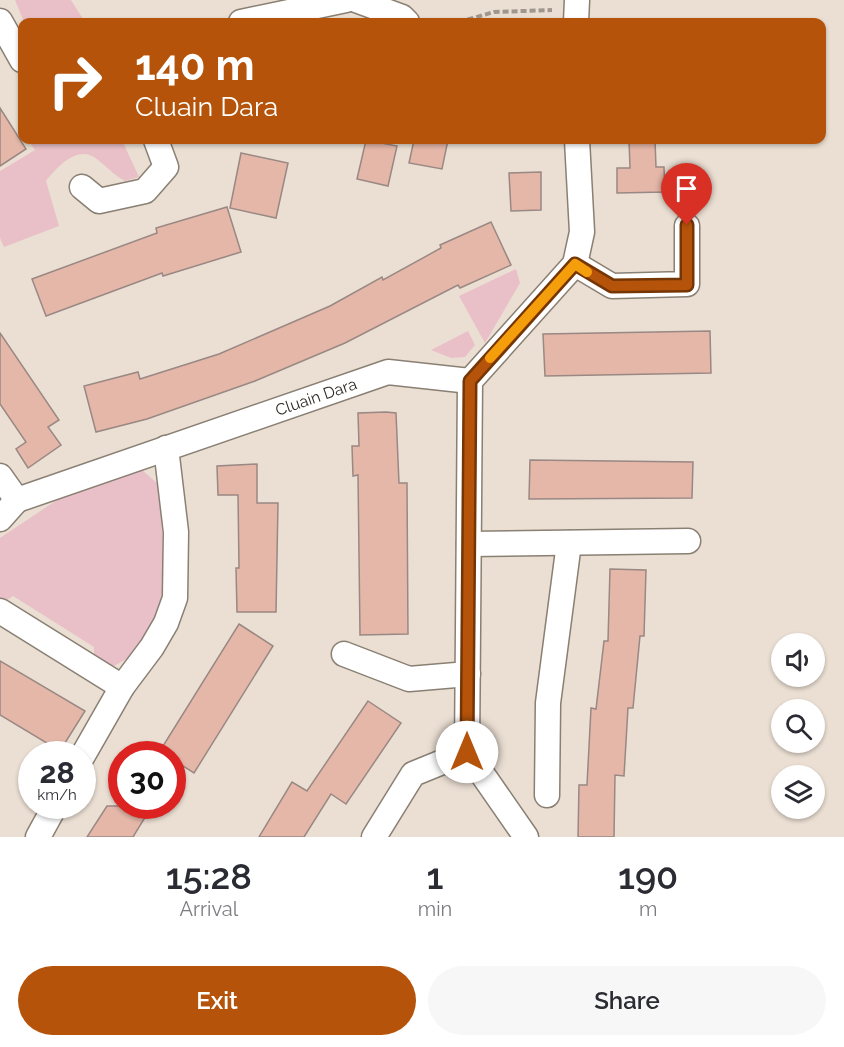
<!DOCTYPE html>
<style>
:root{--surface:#fff;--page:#f7f7f7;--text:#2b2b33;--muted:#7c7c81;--accent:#b45309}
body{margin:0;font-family:Raleway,sans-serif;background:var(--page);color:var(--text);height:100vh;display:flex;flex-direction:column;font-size:22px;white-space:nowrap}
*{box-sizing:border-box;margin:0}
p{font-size:20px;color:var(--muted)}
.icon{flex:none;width:33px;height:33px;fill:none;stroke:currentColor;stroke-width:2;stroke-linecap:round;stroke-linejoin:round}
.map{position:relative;height:837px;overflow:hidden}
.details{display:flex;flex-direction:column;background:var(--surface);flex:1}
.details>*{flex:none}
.hud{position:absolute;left:18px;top:18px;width:808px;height:126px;border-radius:12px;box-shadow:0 2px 4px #0004;background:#b45309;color:#fff;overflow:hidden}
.controls{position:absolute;left:771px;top:633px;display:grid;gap:12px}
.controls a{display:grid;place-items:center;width:54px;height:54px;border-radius:50%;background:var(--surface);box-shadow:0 2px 4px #0004;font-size:30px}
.speed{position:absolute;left:18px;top:741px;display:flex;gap:12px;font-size:30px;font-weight:700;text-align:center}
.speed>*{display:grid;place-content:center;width:78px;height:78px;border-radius:50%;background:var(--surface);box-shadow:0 2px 4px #0004;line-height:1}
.speed small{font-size:15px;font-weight:400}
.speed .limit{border:9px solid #d22;background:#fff;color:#111}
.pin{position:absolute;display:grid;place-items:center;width:51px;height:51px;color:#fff;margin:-62px -26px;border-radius:50% 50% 50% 0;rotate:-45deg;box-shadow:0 0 6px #0007}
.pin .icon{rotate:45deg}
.me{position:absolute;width:66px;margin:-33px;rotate:0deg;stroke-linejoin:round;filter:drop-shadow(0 0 4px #0008)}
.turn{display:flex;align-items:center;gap:21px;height:126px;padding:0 18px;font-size:27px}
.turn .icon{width:78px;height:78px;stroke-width:2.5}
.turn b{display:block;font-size:42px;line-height:51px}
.eta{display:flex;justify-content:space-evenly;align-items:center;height:102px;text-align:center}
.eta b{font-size:36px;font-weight:600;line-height:42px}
.button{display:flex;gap:12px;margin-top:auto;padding:12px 18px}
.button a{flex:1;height:69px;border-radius:36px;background:var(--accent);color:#fff;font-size:24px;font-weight:600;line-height:69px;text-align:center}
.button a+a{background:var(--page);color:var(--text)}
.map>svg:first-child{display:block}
</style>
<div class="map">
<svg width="844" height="837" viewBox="0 0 844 837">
<rect width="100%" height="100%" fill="#ebdfd3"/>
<g fill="#e9c0c8">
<polygon points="15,0 71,0 85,22 24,22"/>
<path d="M28 140H122L139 177 125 181C114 175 108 168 98 160 79 143 58 166 46 181L59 226 4 247 0 238V171L35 150Z"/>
<polygon points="516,269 520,283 485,343 459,296"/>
<polygon points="468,331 475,345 465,357 451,358 431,350"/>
<polygon points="141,469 160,486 165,601 132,656 114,666 94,659 94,647 13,596 4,602 0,599 0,538 57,500 107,479"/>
</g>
<g fill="#e4b7a8" stroke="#998883" stroke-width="1.5">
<polygon points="0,108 26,149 0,166"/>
<polygon points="366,140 397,146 388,186 357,179"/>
<polygon points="414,140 448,140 442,169 409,163"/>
<polygon points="629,140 655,140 656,167 664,167 665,192 617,193 617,168 630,168"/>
<polygon points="241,153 288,163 276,218 230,208"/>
<polygon points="541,172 541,210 511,211 509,173"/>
<polygon points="227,207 241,252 163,276 162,273 46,316 32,279 157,233 156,228"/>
<polygon points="491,222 511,265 460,288 458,285 345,343 255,381 147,419 96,432 84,386 138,372 140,379 219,354 330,306 382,277 383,280 441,248 440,245"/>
<polygon points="710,331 711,373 545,376 543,334"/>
<polygon points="0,333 59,420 48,427 61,445 28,468 16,449 26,442 0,404"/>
<polygon points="386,412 396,413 399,483 407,483 408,634 360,635 358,475 353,476 352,446 359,446 358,413"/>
<polygon points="530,460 693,462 692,498 529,499"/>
<polygon points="257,464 257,503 278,503 276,612 237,612 236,568 239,568 238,495 218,495 217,466"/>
<polygon points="610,569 646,570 644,636 640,636 633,708 628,708 624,776 615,775 614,837 578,837 579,785 587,785 591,708 596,709 604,641 608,641"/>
<polygon points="239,624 273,646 194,773 172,759 172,754 158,754"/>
<polygon points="0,661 85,711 60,751 0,715"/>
<polygon points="368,701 401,723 346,804 331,794 304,837 259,837 292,782 307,791"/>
<polygon points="107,806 152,806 133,837 87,837"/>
</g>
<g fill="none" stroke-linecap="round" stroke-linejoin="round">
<g stroke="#897f73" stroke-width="27">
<g id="minor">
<polyline points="356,0 402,17 407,22"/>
<polyline points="0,21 22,60"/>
<polyline points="241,22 346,0"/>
<polyline points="576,22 577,0"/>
<polyline points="82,187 99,201 145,191 166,167 156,140"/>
<polyline points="575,264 612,286 687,284 687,226"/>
<polyline points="0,476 17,500 0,519"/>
<polyline points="17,500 388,372 470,381"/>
<polyline points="469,544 688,541"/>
<polyline points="0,611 122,687"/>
<polyline points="344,654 409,679 468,674"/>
<polyline points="467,752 470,381 575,264 582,232 577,140"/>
<polyline points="467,752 526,837"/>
<polyline points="82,757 122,687 152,647 166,623 175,598 176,532 166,448"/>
<polyline points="547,795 548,703 569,543"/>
<polyline points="38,837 55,806"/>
<polyline points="374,837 413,774 467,752"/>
</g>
</g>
<polyline stroke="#9f968d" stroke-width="4" stroke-dasharray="6 3" stroke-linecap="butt" points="459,22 494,12 552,10"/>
<use href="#minor" stroke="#fff" stroke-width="24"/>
</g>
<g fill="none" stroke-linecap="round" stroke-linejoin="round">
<g stroke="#753606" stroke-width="15">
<polyline id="route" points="467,752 470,381 575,264 612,286 687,285 687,225"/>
</g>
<use href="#route" stroke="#b45309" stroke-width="10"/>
<polyline stroke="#f59e0b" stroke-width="10" points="490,358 575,264 587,272"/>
</g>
<g text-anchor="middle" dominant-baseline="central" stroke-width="5" stroke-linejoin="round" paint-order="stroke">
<g font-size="16" fill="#2d2924" stroke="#fff">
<text transform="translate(316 397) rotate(-19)">Cluain Dara</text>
</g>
</g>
</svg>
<div class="controls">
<a><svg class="icon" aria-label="sound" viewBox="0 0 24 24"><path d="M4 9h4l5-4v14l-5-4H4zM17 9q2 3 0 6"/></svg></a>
<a><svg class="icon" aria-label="search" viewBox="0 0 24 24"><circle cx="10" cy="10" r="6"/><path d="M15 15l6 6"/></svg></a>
<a><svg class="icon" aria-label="layers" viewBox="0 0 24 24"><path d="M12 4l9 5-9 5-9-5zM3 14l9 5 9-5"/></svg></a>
</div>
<div class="speed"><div>28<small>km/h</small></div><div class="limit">30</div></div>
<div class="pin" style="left:687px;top:225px;background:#d93025"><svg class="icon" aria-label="arrive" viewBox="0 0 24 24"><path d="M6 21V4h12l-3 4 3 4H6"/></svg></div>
<svg class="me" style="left:467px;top:752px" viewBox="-20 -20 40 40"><circle r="19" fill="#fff"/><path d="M0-13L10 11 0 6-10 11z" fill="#b45309"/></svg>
<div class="hud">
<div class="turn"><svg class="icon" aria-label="right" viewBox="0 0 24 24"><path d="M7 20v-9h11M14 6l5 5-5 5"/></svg><div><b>140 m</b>Cluain Dara</div></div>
</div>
</div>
<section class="details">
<div class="eta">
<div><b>15:28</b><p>Arrival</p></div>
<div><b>1</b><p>min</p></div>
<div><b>190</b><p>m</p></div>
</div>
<div class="button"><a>Exit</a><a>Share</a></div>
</section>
